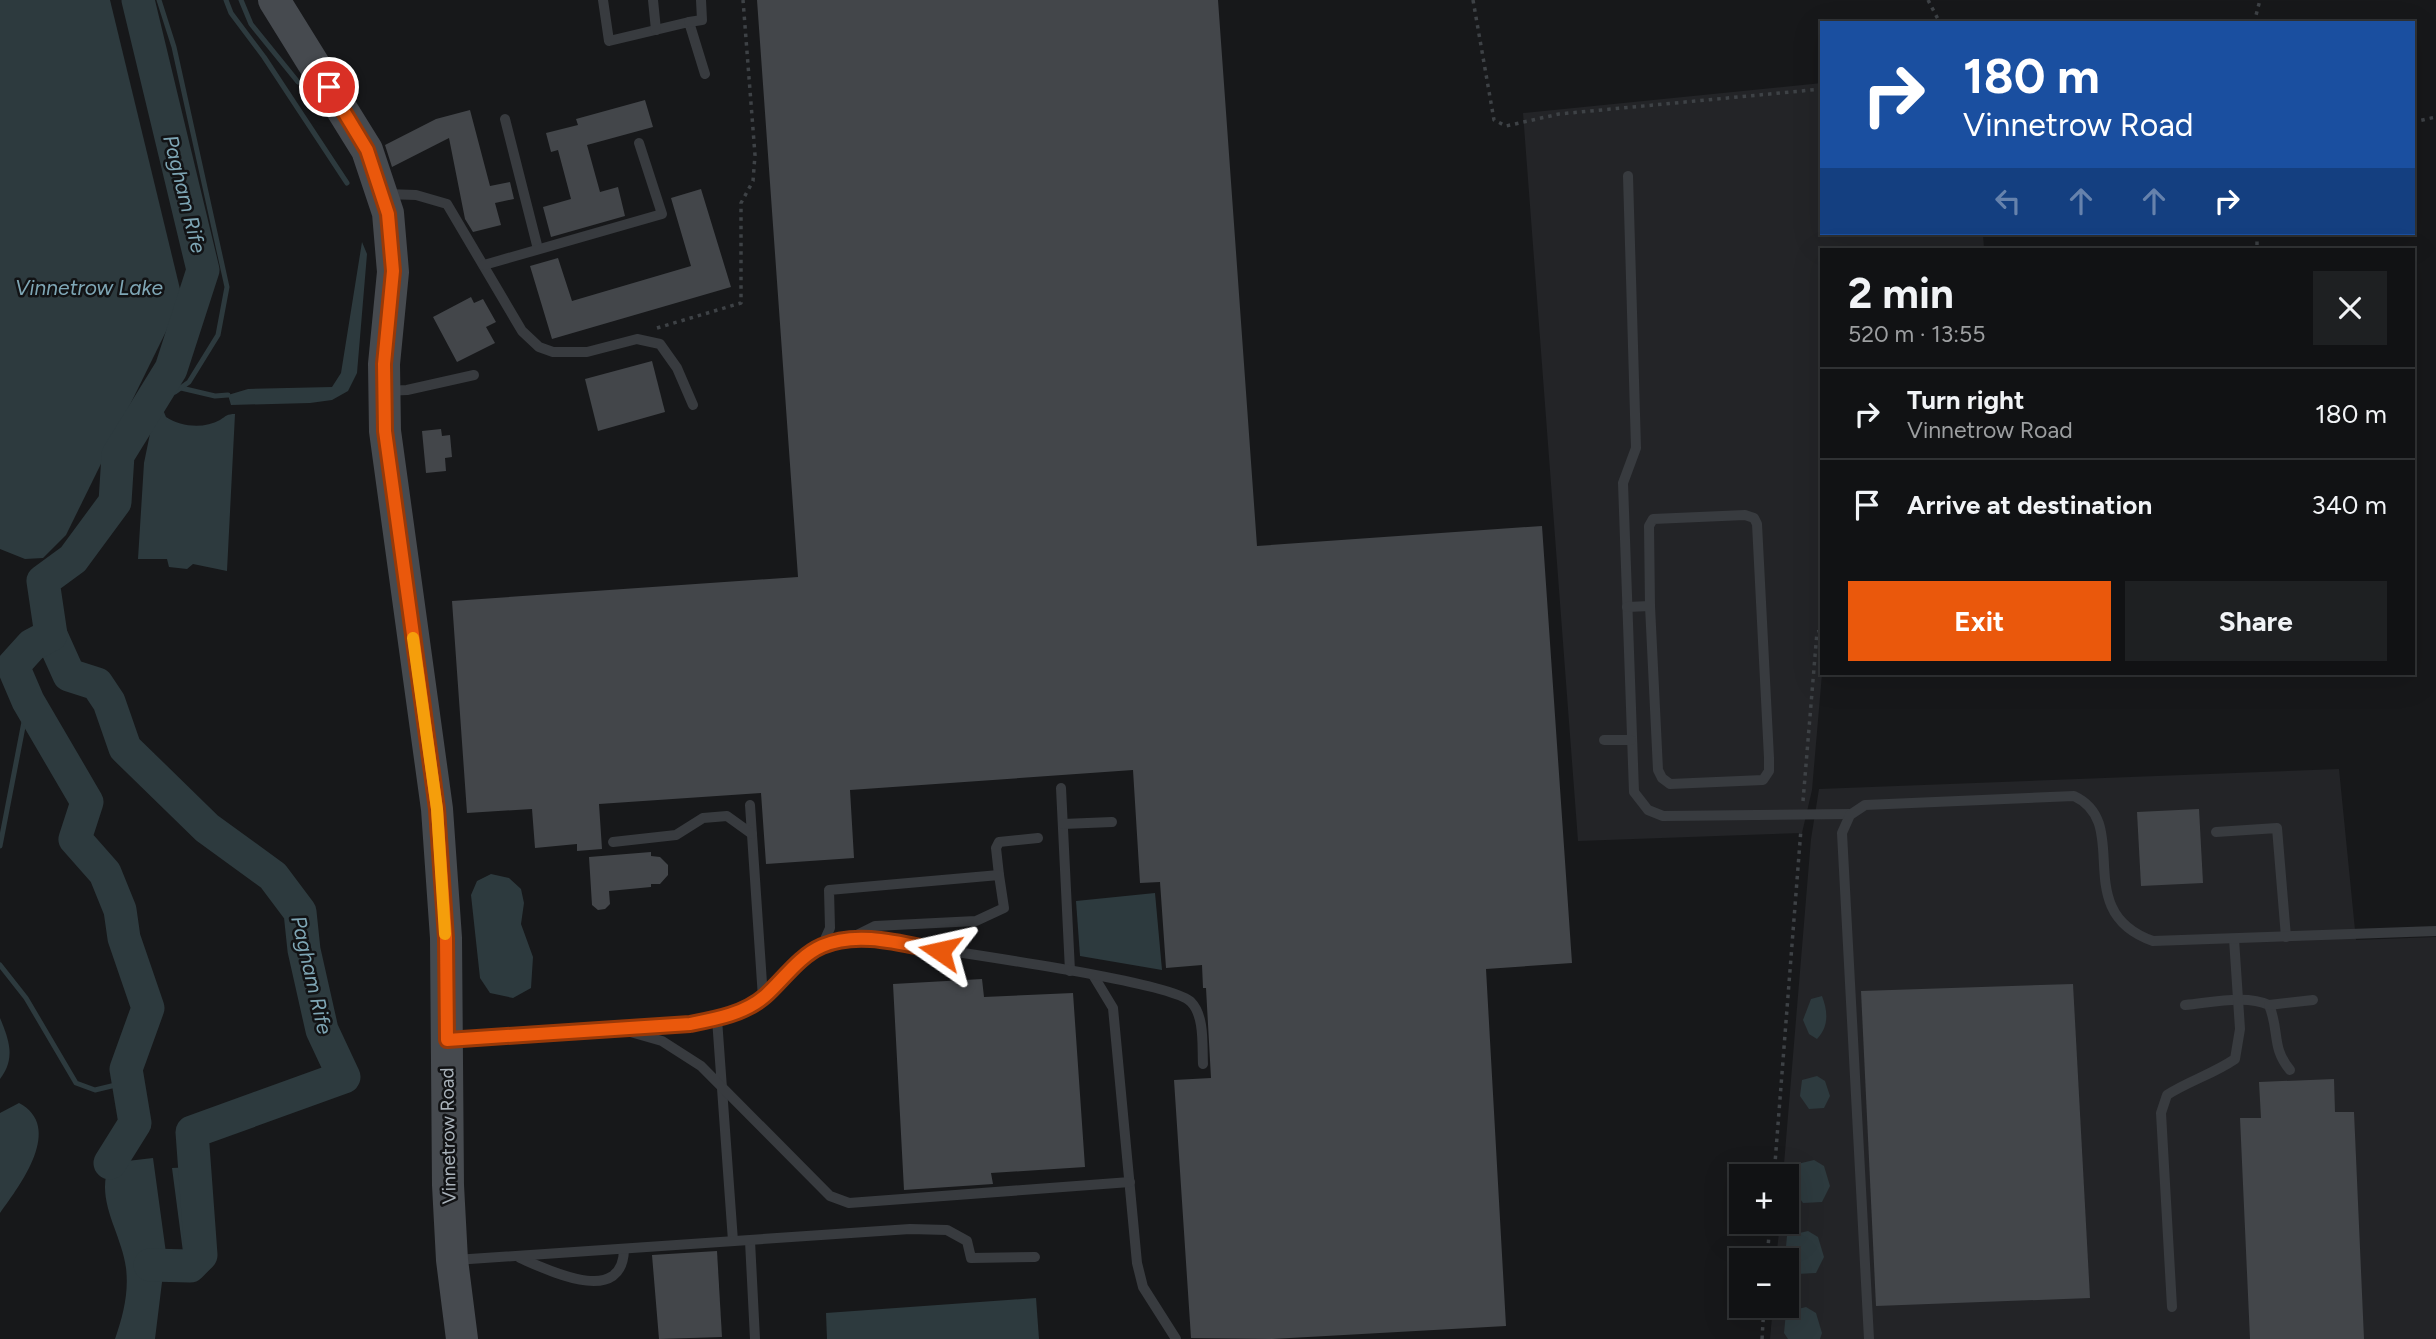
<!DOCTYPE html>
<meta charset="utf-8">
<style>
:root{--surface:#111214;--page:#1e2022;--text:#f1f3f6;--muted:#9c9ea0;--line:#303234;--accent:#ea580c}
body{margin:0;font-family:Figtree,sans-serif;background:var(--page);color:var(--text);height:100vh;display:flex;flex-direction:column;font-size:26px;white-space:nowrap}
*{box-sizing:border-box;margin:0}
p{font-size:23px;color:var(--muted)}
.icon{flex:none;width:38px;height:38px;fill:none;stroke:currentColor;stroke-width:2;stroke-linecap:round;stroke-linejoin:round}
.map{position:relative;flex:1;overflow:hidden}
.sheet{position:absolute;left:1820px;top:248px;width:595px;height:427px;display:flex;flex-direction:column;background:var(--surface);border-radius:0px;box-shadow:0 7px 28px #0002,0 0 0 2px var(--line)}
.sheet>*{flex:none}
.top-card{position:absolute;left:1820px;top:21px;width:595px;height:214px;border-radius:0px;box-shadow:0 7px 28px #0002,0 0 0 2px var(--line);background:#1a4fa0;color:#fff;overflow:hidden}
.buttons{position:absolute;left:1729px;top:1164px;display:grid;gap:14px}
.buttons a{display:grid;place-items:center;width:70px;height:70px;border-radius:0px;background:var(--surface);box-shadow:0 7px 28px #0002,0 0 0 2px var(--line);font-size:35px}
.pin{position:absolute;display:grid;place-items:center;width:60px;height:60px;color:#fff;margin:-30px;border:4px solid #fff;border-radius:50%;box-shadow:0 2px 7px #0007}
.me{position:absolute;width:77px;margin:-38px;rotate:281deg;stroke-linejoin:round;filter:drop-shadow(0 0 5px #0008)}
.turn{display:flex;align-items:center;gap:24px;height:147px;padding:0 28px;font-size:32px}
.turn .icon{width:91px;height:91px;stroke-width:2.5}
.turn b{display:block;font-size:49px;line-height:60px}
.lanes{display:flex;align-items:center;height:66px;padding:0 28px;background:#0003;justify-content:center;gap:35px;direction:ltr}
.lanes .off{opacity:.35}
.round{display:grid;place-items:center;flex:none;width:74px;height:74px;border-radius:0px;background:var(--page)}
.overview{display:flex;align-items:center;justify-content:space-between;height:119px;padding:0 28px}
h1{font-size:42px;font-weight:700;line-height:52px}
.action{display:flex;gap:14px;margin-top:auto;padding:14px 28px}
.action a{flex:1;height:80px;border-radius:0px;background:var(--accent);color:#fff;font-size:28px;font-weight:700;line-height:80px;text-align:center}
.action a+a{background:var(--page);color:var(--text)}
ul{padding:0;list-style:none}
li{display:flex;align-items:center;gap:21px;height:91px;padding:0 28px;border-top:2px solid var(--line)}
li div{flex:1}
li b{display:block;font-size:26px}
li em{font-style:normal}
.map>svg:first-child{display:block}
</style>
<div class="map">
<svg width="2436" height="1339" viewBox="0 0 2436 1339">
<rect width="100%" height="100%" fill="#17181a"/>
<g fill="#232427">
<polygon points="1822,83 1822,233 1983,233 1984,250 1822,250 1822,674 1812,790 1802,833 1578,841 1523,113"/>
<polygon points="2339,769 2356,940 2436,937 2436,1339 1770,1339 1773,1306 1787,1306 1787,1260 1776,1260 1780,1222 1787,1222 1787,1176 1783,1176 1811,839 1819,789"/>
</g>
<g fill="#2d3a3e">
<polygon points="0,0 110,0 180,289 179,305 66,535 43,558 25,559 0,549"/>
<polygon points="362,242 367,254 357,373 348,391 332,400 310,403 231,405 228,395 248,389 332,387 341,373"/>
<path d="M153 396 161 405 166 417C181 427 204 429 220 420 226 416 227 414 235 414L227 571 193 564 187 569 169 567 167 559H138L144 463 153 419 141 417Z"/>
<polygon points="491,874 509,878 521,889 524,903 521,924 533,957 531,988 513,998 490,993 480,978 471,895 477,881"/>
<polygon points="1155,893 1162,970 1080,956 1076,901"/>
<path d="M1822 996C1828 1012 1829 1026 1817 1039L1809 1034 1803 1020 1811 999Z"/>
<path d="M0 1018C9 1040 16 1058 0 1079Z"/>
<polygon points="1817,1076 1825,1081 1830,1096 1824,1108 1809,1109 1800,1096 1802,1080"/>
<path d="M19 1103C64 1127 21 1184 0 1213V1113Z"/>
<path d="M153 1158 166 1253 183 1252 172 1168 193 1167 201 1255 190 1266H164L155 1339H115C123 1316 129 1293 126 1268 121 1231 94 1200 110 1163Z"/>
<polygon points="1814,1160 1824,1166 1830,1186 1822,1202 1803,1203 1791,1186 1793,1165"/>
<polygon points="1808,1231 1818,1237 1824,1257 1816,1273 1797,1274 1785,1257 1787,1236"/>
<polygon points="1036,1298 1039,1339 827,1339 826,1313"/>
<polygon points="1806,1307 1816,1313 1822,1333 1820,1339 1788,1339 1784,1333 1786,1312"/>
</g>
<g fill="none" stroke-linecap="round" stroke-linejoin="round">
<g stroke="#2d3a3e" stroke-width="5">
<polyline points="226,0 231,13 264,57 347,183"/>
<polyline points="241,0 251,24 298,82"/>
<polyline points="181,388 215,396 228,395"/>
<polyline points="153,396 175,392 189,382 218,335 227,287 174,47 159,0"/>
<polyline points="0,846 28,701"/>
<polyline points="0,965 26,998 76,1083 95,1090 128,1082"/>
</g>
<g stroke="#2d3a3e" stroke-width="33">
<polyline points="51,635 69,675 97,684 109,702 125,748 207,828 273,876 300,912 304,950 322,1030 344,1077 192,1132 201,1255 190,1266 150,1265"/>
<polyline points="110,1163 135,1123 126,1069 148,1008 124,938 120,910 105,873 75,839 87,802 28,701 13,666 32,645 51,635 43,581 73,559 115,502 118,455 171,369 203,270 138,0"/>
</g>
</g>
<g fill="#43464a">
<polygon points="757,0 1218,0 1257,546 1542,526 1572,963 1486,969 1506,1326 1272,1339 1191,1338 1174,1080 1211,1078 1206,988 1203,988 1202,965 1166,968 1160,882 1140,883 1133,770 850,790 854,858 766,864 761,793 599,804 602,849 577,851 577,844 535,848 532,809 467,813 452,601 798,577"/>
<polygon points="645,100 653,127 587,145 600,192 618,187 625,216 551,237 543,207 571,199 558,150 551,152 546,133 578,125 576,119"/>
<polygon points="470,110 490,186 510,182 514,199 495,203 501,225 473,232 465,219 449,138 392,167 385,145 436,119"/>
<polygon points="701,189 731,287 552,339 530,266 558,258 572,301 691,266 671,198"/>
<polygon points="471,297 474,303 483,299 496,322 486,327 495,343 457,362 433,317"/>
<polygon points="652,361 665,412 598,431 585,379"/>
<polygon points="441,429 442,436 450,435 452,457 445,458 446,471 426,473 422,431"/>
<polygon points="2199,809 2203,883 2141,886 2137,812"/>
<polygon points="651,852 651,856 660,857 668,865 668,875 660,884 651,884 651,887 609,891 610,904 605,909 598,910 592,905 589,857"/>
<polygon points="982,979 984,997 1073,993 1085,1167 991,1173 993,1184 904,1190 893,984"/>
<polygon points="2073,984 2090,1298 1876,1306 1861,991"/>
<polygon points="2334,1079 2335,1112 2354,1112 2364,1339 2250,1339 2240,1118 2261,1118 2259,1082"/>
<polygon points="717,1251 722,1337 659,1339 652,1255"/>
</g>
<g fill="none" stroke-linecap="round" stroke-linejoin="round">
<g stroke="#3e4246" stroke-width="3.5" stroke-dasharray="3.5 5" stroke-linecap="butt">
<polyline points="1473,0 1494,120 1506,126 1559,114 1822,89"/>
<polyline points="1928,0 1940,23"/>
<polyline points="2254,23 2260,0"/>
<polyline points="2413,122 2436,117"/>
<polyline points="2257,233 2257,250"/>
<polyline points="657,328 741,303 741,203 753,181 755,155 743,0"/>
<polyline points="1803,801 1817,632 1822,630"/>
<polyline points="1774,1176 1801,829"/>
<polyline points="1767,1260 1770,1222"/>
<polyline points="1762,1339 1764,1306"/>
</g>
<g stroke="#383b3f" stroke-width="10">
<polyline points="603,0 609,41 689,22 705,74"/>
<polyline points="653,0 656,30"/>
<polyline points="689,22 702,20 701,0"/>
<polyline points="505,119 538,249"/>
<polyline points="1628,176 1636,448 1623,483 1634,792 1648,810 1663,816 1851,814"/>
<polyline points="386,194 416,195 447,204 522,331 539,347 553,352 587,352 637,339 660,344 677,368 693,405"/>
<polyline points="484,265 662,214 639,143"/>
<polyline points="386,391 407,390 474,375"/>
<polyline points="1627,607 1650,606 1649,526 1653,519 1745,515 1754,518 1757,524 1769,758 1769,771 1763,780 1670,784 1662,778 1658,770 1650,606"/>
<polyline points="1604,740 1631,740"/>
<polyline points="1061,788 1070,971"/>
<polyline points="750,805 763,998"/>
<polyline points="1063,824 1112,822"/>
<polyline points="2216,832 2277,828 2286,937"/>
<polyline points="613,842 676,835 703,818 727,816 752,834"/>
<polyline points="999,875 996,848 999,842 1038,838"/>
<polyline points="822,946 830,928 829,890 999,875 1004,908 976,921 875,926 851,938"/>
<polyline points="1093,975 1113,1008 1137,1263 1143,1287 1176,1339"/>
<path d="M2185 1005C2210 1003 2246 994 2269 1005 2280 1032 2271 1047 2290 1070"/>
<polyline points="2269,1005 2313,1000"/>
<polyline points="717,1019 733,1241"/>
<polyline points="627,1031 662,1041 701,1066 830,1196 849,1203 1130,1182"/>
<path d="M450 1040 690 1024C716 1019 744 1014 765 996 783 980 799 955 822 945 840 938 862 940 881 940 928 949 1170 980 1191 1002 1205 1016 1202 1047 1203 1064"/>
<polyline points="750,1241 755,1339"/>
<path d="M520 1258C550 1271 623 1307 624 1249"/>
<polyline points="455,1260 910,1229 947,1230 967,1241 971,1258 1035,1257"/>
<path d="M2172 1307 2161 1113 2167 1095C2189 1081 2213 1074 2235 1059L2240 1029 2234 939"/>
<path d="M1869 1339 1842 833 1850 815 1865 805 2074 796C2134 824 2068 911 2153 941L2436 931"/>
</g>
<polyline stroke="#464a4f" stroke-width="32" points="274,0 367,150 388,213 393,272 384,364 385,431 437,809 446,938 448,1185 452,1260 462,1339"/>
</g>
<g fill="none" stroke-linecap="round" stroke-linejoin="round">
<g stroke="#983908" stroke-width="18">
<path id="route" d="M329 87 367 150 388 214 393 271 384 364 385 431 437 809 446 938 447 1040 690 1024C716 1019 744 1014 765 996 783 980 799 956 822 946 858 930 903 944 940 951"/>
</g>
<use href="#route" stroke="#ea580c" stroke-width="12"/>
<polyline stroke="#f59e0b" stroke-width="12" points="413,638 437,809 445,934"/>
</g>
<g text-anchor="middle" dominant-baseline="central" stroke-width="5" stroke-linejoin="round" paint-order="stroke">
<g font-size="19" fill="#a9b2ba" stroke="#121315">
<text transform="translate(448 1136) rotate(-91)">Vinnetrow Road</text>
</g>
<g font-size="21" font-style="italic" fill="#7fa7b6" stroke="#121315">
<text transform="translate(185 194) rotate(76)">Pagham Rife</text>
<text x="89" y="287">Vinnetrow Lake</text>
<text transform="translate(312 975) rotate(77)">Pagham Rife</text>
</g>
</g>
</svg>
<div class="buttons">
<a>+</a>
<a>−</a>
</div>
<div class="pin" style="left:329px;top:87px;background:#d93025"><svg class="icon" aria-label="arrive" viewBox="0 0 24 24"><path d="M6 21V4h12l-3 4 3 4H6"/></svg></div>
<svg class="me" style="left:940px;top:951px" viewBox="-20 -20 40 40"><path d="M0-17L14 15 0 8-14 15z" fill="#ea580c" stroke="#fff" stroke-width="4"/></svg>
<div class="top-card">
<div class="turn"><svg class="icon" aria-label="right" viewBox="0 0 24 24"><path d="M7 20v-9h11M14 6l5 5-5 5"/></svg><div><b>180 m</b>Vinnetrow Road</div></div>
<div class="lanes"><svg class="icon off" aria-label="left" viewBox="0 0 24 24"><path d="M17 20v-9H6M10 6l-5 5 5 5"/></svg><svg class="icon off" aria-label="ahead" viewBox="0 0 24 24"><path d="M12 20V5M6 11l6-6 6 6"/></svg><svg class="icon off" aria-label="ahead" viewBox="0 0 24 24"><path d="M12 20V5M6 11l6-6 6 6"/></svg><svg class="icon" aria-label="right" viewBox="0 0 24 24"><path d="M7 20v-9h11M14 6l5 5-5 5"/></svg></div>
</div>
<section class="sheet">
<div class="overview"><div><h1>2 min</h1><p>520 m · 13:55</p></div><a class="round"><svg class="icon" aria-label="close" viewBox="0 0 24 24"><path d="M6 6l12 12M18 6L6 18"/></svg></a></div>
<ul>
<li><svg class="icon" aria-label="right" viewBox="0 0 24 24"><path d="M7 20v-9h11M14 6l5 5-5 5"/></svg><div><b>Turn right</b><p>Vinnetrow Road</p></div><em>180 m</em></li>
<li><svg class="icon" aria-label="arrive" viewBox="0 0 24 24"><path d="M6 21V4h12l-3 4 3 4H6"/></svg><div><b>Arrive at destination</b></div><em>340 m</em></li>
</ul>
<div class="action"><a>Exit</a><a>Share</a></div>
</section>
</div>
